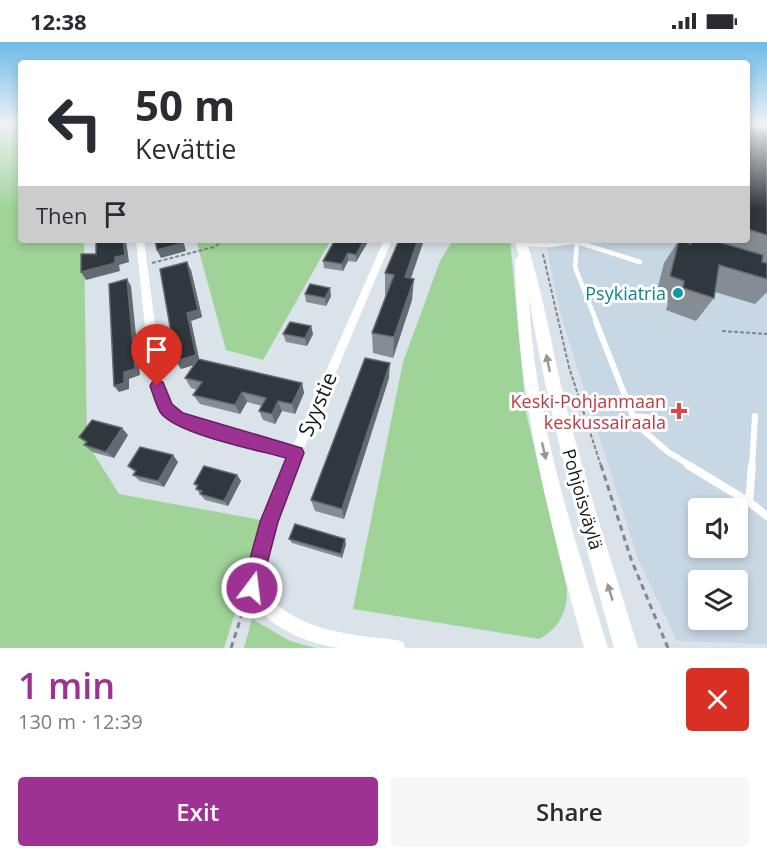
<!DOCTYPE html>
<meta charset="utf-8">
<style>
:root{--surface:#fff;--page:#f7f7f7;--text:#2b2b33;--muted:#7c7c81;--accent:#9d3293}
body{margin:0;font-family:"Open Sans",sans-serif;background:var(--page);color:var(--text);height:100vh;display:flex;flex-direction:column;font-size:22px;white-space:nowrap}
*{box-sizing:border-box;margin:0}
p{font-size:20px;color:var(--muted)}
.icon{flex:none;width:33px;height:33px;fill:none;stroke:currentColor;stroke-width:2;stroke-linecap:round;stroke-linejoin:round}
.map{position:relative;height:606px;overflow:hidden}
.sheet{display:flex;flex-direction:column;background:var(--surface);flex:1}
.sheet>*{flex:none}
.banner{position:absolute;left:18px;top:18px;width:732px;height:183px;border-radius:6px;box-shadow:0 3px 9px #0003;background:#fff;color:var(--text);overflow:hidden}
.fabs{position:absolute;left:688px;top:456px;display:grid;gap:12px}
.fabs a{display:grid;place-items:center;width:60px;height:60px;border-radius:6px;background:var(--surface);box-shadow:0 3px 9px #0003;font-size:30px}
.pin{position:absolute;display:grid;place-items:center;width:51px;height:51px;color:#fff;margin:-62px -26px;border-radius:50% 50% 50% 0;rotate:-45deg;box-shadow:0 0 6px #0007}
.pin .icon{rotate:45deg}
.me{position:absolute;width:66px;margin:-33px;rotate:15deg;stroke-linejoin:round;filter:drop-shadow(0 0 4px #0008)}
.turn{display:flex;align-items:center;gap:21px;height:126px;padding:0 18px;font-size:27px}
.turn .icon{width:78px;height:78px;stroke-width:2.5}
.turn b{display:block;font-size:42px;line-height:51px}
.then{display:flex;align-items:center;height:57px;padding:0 18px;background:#0003;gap:12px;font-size:22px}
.round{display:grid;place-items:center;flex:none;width:63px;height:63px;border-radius:6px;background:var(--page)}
.headline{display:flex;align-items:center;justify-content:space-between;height:102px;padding:0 18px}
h1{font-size:36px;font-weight:600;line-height:45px;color:var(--accent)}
.cta{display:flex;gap:12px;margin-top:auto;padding:12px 18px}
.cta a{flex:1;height:69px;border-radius:6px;background:var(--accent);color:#fff;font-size:24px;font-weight:600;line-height:69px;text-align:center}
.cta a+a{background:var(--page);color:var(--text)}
.status{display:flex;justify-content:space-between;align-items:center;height:42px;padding:0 30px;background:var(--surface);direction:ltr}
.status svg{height:16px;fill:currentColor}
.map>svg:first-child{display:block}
</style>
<div class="status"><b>12:38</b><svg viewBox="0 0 49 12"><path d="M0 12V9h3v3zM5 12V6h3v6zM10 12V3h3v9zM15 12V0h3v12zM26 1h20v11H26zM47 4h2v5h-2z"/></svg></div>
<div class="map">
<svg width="767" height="606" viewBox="0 0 767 606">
<rect width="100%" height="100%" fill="#dae3ea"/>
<path fill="#c8d7e4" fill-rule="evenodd" d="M747 82H767V602L677 599 638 517 560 271 545 198H747ZM699 466H738V506H699ZM699 538H738V578H699Z"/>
<g fill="#a0d398">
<polygon points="0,82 21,82 21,198 84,198 87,401 119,452 261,478 249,521 233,561 236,568 224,606 0,606"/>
<polygon points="196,198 331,198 263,318 226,308"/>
<path d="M453 198H510L526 370 567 547C567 570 560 586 539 597L353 567 403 320 440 219Z"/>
<polygon points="252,577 290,599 316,606 244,606"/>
</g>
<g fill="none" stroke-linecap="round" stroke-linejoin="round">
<g stroke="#81878c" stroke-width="2" stroke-dasharray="4 2" stroke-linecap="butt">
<polyline points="543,212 569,325 601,424"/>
<polyline points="152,221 214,205 225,198"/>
<polyline points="722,289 767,292"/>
</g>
<g stroke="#81878c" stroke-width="3" stroke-dasharray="6 4.5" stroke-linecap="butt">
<polyline points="601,423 631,517 668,606"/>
<polyline points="231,606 246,560"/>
</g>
<g stroke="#fff" stroke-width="4.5">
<polyline points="577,200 575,225 597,281"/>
<polyline points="577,200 640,220"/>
<polyline points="522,202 550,203 578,199"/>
</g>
<g stroke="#fff" stroke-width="6">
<polyline points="596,280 636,382 668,410 691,424"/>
<polyline points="632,374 656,376"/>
<polyline points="752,424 755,374"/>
</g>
<g stroke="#fff" stroke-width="8">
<polyline points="688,423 749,460 767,474"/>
<polyline points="749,460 752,423"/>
</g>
<path fill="#fff" fill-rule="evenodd" d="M136 198H144L163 344C165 349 166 357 170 361 188 384 264 397 293 404L384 198H392L302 411 276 480 260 544C290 588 348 593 397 598L403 600 405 606C384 606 361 606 340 606 304 602 259 581 244 546L262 480 288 415 206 392 170 376 162 369 151 344Z"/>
<path fill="#fff" fill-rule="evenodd" d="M514 198H526C545 256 553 316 569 375 589 453 615 529 638 606H614C582 489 548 374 529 255 534 375 573 492 608 606H584C548 475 517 354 515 217L519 214Z"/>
</g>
<g fill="#858d94">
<polygon points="747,84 767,88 767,220 762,220 767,221 767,250 755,262 715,250 714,256 696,279 666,268 668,261 655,256 664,221 679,198 681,199 681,198 747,198"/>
<polygon points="335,198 369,198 356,220 348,219 343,229 324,226 323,219"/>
<polygon points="191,228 202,275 191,279 199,317 302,341 304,351 295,372 282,369 275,382 263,378 259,369 262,364 247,360 240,372 200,362 193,353 197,348 191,346 185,336 194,323 181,327 176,319"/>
<polygon points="385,231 411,236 412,258 393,316 373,311 372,291 386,253 385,253"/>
<polygon points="305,252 331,254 326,264 306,260"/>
<polygon points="311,284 313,292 307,304 286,300 283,292"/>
<polygon points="389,336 344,477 315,469 311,458"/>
<polygon points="128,393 114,416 92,410 84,403 86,401 79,395"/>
<polygon points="178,420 164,445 140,439 133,433 135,430 128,424"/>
<polygon points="237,433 241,439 228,464 205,458 196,447 197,445 194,442"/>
<polygon points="289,497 346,502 342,516 292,501"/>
</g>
<g fill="#636b71">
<polygon points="123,198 126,198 129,220 119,223 120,229 86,238 81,230 115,215"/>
<polygon points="182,198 183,198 186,209 161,216 157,208"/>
<polygon points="364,198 369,198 356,220 356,213"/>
<polygon points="418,198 424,198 404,257 405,235"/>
<polygon points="348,211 348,219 343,229 342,222"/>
<polygon points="187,220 191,228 202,275 191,279 200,321 181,327 176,319 187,271"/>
<polygon points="127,237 131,244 140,333 129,337 129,347 119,350 114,344 124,330"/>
<polygon points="414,237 412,258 393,316 394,295"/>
<polygon points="330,246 331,254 326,264 325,256"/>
<polygon points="311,284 313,292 307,304 305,296"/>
<polygon points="390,321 389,336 344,477 342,467"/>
<polygon points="302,341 304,351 295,372 292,362"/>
<polygon points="242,350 247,360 240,372 235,363"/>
<polygon points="278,359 282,369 275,382 272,372"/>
<polygon points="122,386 128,393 114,416 106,410"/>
<polygon points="173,413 178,420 164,445 158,439"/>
<polygon points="237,433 241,439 228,464 224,459"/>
<polygon points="345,497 346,502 342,516 341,512"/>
</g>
<g fill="#30373d" stroke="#636b71" stroke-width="1.5">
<polygon points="747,84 767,88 767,193 747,187"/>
<polygon points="96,198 123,198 125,213 115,215 115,221 81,230 81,212 96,212"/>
<polygon points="155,198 182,198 183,201 157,208"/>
<polygon points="335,198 364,198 356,213 348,211 342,222 323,219"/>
<polygon points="399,198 418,198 405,235 414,237 394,295 372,291 394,233 385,231"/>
<polygon points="679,198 691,202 691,198 712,198 763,213 762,220 767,221 767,237 719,223 714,256 683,246 684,239 670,234"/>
<polygon points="187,220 198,268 187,271 196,313 176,319 160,227"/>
<polygon points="127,237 135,327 124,330 124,341 114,344 109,242"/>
<polygon points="310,242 330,246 325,256 305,252"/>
<polygon points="290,280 311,284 305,296 283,292"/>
<polygon points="365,316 390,321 342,467 311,458"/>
<polygon points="198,317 302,341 292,362 278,359 272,372 259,369 266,356 242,350 235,363 193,353 202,340 185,336"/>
<polygon points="92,378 122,386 106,410 84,403 87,400 79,395"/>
<polygon points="140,405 173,413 158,439 133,433 136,429 128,424"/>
<polygon points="204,424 237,433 224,459 200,452 202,449 196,447 198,443 194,442"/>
<polygon points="295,482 345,497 341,512 289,497"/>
</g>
<defs><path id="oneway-solid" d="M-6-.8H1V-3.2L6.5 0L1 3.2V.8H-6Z" transform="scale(1.5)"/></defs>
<g fill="#969798">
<use href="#oneway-solid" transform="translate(548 321) rotate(-102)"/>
<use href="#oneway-solid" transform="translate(544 409) rotate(77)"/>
<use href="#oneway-solid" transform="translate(610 550) rotate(-107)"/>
</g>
<linearGradient id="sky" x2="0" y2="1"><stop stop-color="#6cbae8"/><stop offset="0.49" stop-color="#eef2f6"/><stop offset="1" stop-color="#eef2f6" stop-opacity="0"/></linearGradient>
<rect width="767" height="167" fill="url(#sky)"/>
<path fill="#9d3293" stroke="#662060" stroke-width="1.5" d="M157 338 163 340 172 362 183 371 302 406 304 411 278 480 259 553 252 555 245 553 242 546 260 480 286 416C258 408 175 392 160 370 156 363 153 352 150 344L152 340Z"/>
<circle fill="#0f9aa8" stroke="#fff" stroke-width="2" cx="678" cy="251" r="6"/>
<path fill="#e0444e" stroke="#fff" stroke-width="2" d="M676 360h6v6h6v6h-6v6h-6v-6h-6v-6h6z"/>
<g text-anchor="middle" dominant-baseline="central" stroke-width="6" stroke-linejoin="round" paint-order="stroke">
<g font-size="18" fill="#0d838f" stroke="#fff" text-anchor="end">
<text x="666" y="251">Psykiatria</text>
</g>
<g font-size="18" fill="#be3a42" stroke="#fff" text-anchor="end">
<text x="666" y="359">Keski-Pohjanmaan<tspan x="666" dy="21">keskussairaala</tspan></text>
</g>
<g font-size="18" fill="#15181a" stroke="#fff">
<text transform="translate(583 457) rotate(74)">Pohjoisväylä</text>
</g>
<g font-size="21" fill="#15181a" stroke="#fff">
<text transform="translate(317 362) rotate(-67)">Syystie</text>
</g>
</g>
</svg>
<div class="fabs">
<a><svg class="icon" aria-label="sound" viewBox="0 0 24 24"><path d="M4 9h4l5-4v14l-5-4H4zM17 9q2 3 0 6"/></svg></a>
<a><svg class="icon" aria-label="layers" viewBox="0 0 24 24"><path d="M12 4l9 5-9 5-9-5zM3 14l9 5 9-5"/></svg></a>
</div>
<div class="pin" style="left:157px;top:344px;background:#d93025"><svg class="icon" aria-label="arrive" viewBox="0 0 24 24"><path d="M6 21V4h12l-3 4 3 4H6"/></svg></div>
<svg class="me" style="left:252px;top:546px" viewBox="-20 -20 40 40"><circle r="17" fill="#9d3293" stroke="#fff" stroke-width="3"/><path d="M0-11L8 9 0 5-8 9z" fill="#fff"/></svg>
<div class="banner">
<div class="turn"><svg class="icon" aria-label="left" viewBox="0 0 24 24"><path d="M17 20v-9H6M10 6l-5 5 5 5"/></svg><div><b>50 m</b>Kevättie</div></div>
<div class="then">Then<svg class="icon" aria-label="arrive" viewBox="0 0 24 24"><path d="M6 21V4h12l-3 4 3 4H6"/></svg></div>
</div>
</div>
<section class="sheet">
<div class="headline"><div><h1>1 min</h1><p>130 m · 12:39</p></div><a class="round" style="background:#d93025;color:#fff"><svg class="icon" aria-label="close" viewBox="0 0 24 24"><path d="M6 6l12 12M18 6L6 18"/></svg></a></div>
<div class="cta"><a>Exit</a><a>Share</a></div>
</section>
